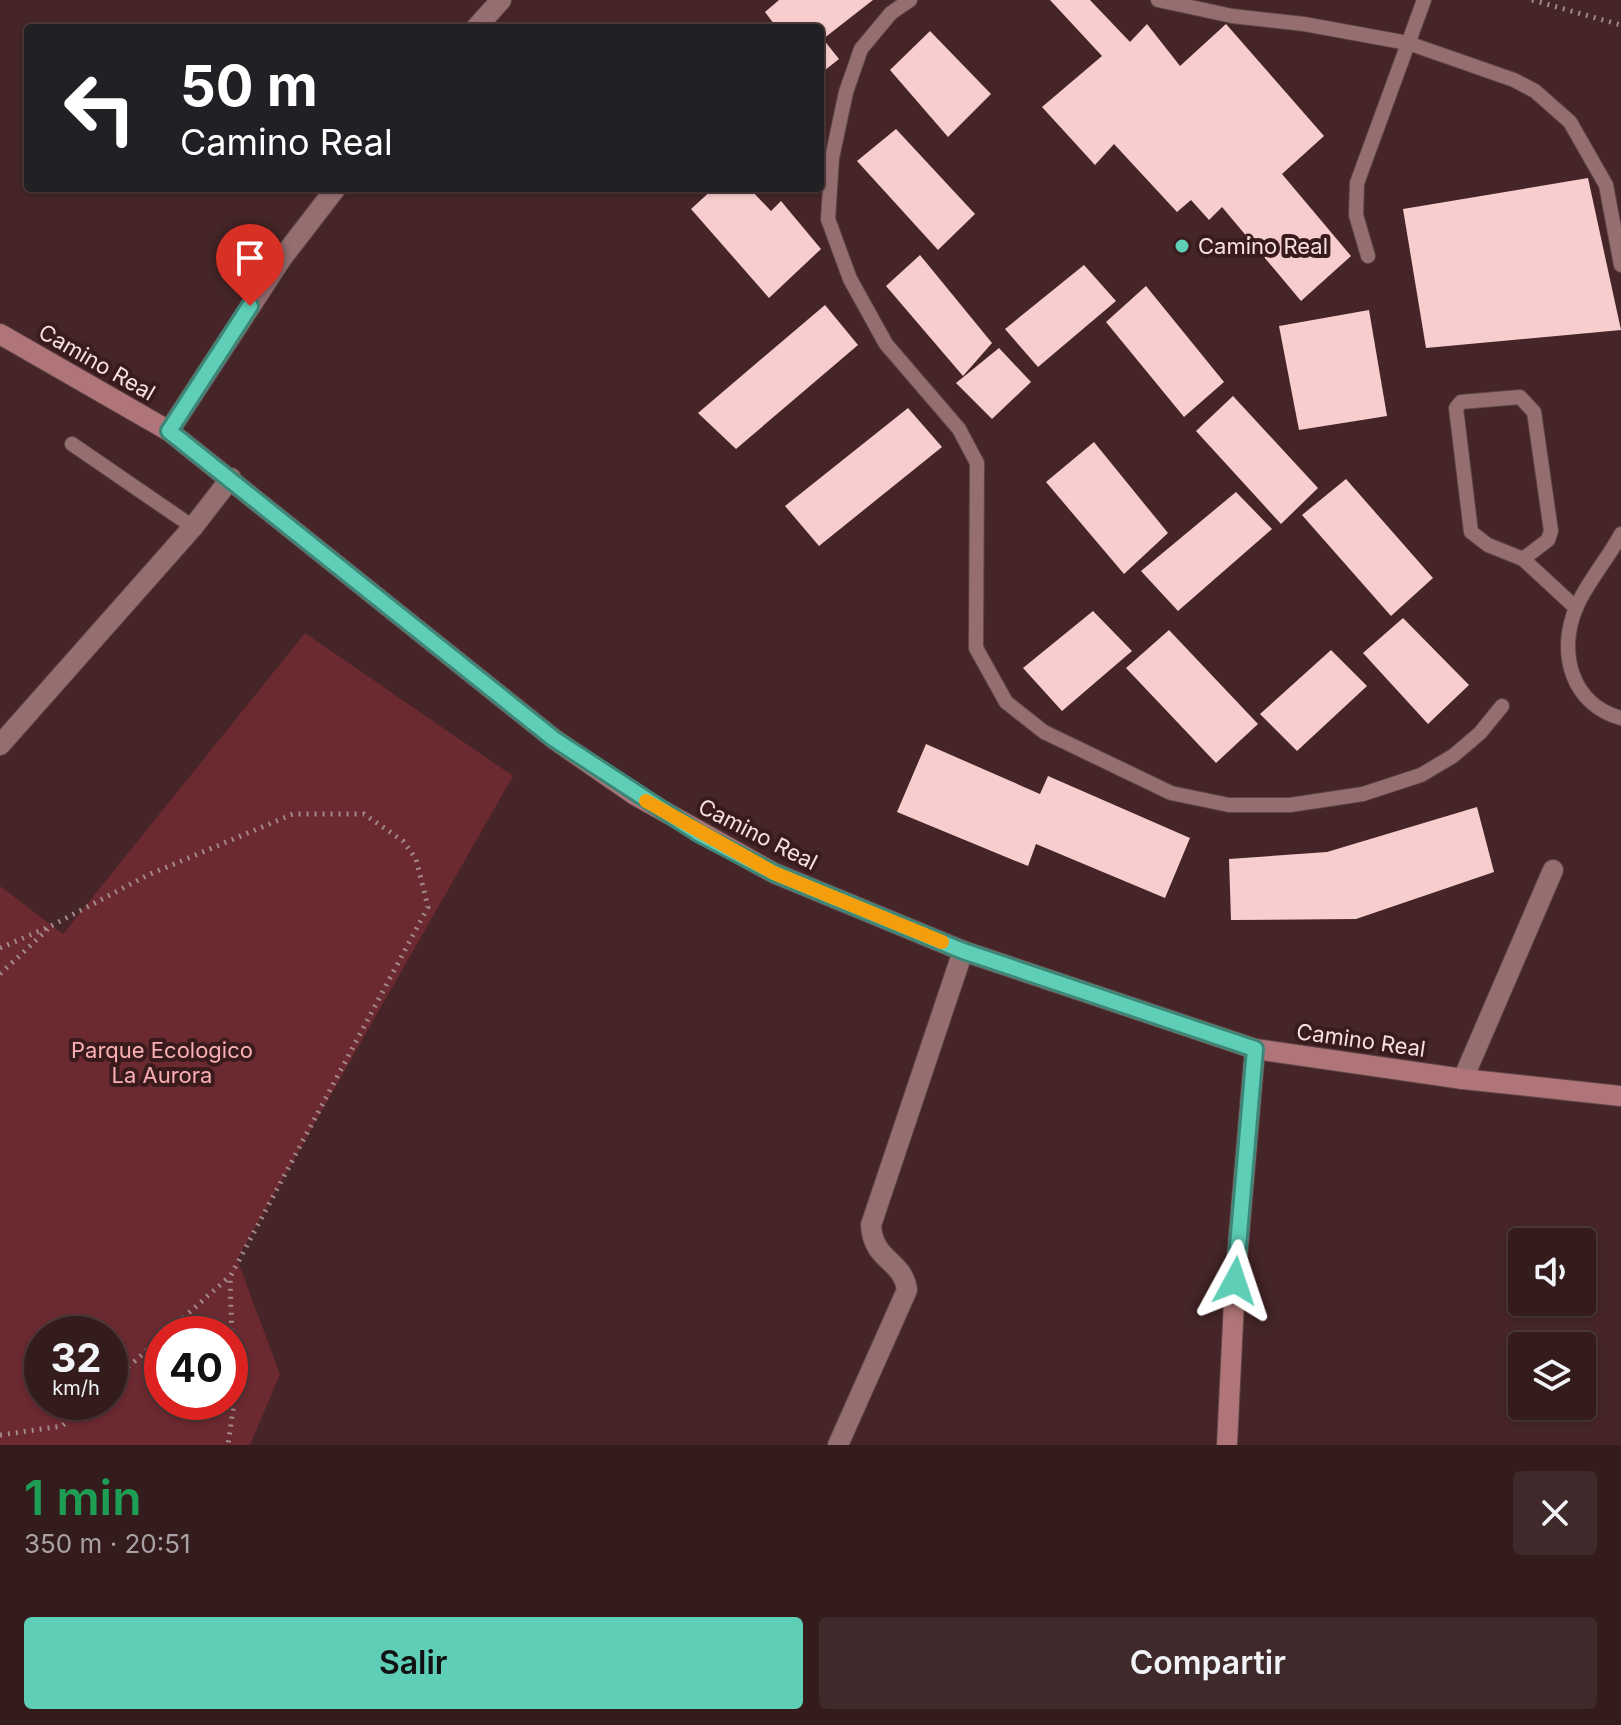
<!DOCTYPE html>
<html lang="es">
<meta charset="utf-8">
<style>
:root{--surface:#341c1d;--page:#3f292a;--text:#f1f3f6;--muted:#a9a1a4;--line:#4e3a3b;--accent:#5eceb7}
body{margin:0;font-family:Inter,sans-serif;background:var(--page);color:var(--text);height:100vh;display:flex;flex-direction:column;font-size:30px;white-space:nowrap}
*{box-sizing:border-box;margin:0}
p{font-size:26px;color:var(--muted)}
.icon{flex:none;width:44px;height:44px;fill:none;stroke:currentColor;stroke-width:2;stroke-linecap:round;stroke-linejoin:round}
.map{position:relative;height:1445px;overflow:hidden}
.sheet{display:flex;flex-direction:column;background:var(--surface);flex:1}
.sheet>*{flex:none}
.guide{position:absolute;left:24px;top:24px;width:800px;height:168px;border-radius:8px;box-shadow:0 2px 6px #0004,0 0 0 2px var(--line);background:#202124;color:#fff;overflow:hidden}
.fabs{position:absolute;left:1508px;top:1228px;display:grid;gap:16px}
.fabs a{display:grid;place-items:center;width:88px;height:88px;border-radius:8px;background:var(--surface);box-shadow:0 2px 6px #0004,0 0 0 2px var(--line);font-size:40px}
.speed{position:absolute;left:24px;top:1316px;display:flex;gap:16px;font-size:40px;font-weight:700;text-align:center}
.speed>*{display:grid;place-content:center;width:104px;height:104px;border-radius:50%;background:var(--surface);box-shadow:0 2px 6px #0004,0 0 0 2px var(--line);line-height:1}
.speed small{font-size:20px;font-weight:400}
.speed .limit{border:12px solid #d22;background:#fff;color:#111}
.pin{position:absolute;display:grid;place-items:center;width:68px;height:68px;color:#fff;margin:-82px -34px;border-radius:50% 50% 50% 0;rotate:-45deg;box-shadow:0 0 8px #0007}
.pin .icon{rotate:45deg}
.me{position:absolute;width:88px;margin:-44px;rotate:5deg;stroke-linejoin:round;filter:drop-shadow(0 0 6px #0008)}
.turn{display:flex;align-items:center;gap:28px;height:168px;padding:0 24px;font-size:36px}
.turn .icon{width:104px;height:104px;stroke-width:2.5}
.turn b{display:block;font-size:56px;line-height:68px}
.round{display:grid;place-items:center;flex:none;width:84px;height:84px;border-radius:8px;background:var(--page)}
.overview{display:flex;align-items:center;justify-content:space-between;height:136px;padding:0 24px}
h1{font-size:48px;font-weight:600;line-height:60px;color:#1e9e55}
.primary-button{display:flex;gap:16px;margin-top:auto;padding:16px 24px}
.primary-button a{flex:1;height:92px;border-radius:8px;background:var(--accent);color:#111;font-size:32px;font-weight:600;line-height:92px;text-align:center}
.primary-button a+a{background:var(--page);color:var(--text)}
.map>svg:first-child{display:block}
</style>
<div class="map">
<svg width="1621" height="1445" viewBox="0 0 1621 1445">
<rect width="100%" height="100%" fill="#452527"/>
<path fill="#6b2930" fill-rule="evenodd" d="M305 633 513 776 237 1259 280 1374 250 1445H0V886L63 934ZM42 1334H110V1402H42ZM162 1334H230V1402H162Z"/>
<g fill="#f8cdce">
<polygon points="779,0 873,0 823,39 839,59 820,74 820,28 777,28 765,12"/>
<polygon points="1050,0 1090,0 1130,42 1147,24 1180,66 1226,24 1324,136 1282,174 1351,256 1301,301 1222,207 1209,220 1191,200 1177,212 1114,144 1095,165 1042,107 1102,56"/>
<polygon points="930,31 991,94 948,137 890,70"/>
<polygon points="896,129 975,214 938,250 857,161"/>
<polygon points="1588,178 1621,330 1426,348 1403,209"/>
<polygon points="714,188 749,188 771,211 781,201 821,249 769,298 691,209"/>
<polygon points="920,255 992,343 963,376 886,286"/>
<polygon points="1084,265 1116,301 1038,367 1005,329"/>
<polygon points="1146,286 1224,382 1184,417 1106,322"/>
<polygon points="825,305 858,345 736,449 698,413"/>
<polygon points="1369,310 1387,416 1299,430 1279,326"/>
<polygon points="999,348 1031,382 992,419 956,383"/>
<polygon points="1233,396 1318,488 1281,524 1196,431"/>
<polygon points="908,408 942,447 819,546 785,506"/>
<polygon points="1094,442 1168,533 1124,574 1046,482"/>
<polygon points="1346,479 1433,578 1391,616 1302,515"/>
<polygon points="1236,492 1272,529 1178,611 1141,571"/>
<polygon points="1093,611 1132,651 1062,711 1023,668"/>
<polygon points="1403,618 1469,685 1428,724 1363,653"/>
<polygon points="1169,630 1258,724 1216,763 1126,668"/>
<polygon points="1331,650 1367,686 1297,751 1260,714"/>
<polygon points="926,744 1040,794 1048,776 1190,838 1165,898 1036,844 1028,866 897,812"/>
<polygon points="1477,807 1494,872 1356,919 1231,920 1229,859 1327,852"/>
</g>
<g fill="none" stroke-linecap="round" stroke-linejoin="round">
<g stroke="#5f4446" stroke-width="16">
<g id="lane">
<polyline points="910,0 891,13 861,49 846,92 832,158 828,219 850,279 886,344 959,429 977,463 976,648 1006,702 1044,732 1171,793 1229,805 1290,805 1363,794 1421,775 1453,756 1480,733 1502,706"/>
<polyline points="1158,0 1232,16 1304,24 1408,43 1514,80 1535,91 1570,122 1606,185 1621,265"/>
<polyline points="1368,256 1356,215 1357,183 1424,0"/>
<polyline points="72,444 193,527"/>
<path d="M1621 534C1608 559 1587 582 1576 608 1557 653 1572 705 1621 718"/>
<polyline points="1523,559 1548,540 1551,531 1534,412 1520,397 1461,402 1456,408 1471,532 1488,545 1523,559 1576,608"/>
</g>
</g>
<g stroke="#5f4446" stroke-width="22">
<g id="street">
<polyline points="476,28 501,0"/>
<polyline points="169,431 282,258 336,188"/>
<polyline points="0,745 193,527 231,478"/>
<polyline points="1463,1079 1553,870"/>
<path d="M838 1445 907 1290C903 1259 873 1262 871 1225L963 951"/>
</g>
</g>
<g stroke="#5f4446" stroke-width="22">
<g id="secondary">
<polyline points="0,334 169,431 554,739 635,795 774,873 963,951 1255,1049 1463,1079 1621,1096"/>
<polyline points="1227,1445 1235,1281 1255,1049"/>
</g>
</g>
<g stroke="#a38889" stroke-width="5" stroke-dasharray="2 6" stroke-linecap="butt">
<polyline points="1532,0 1621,25"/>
<polyline points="0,948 51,926 148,875 293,814 364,814 403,841 416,859 428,907 230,1277 234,1403 228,1445"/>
<polyline points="0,974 48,929"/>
<polyline points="165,1334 229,1277"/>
<polyline points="110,1383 162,1337"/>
<polyline points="0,1435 62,1426 89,1402"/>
</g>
<use href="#lane" stroke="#956f70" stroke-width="14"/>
<use href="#street" stroke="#956f70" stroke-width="20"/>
<use href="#secondary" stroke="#b07578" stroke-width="20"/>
</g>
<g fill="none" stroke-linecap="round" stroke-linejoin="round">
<g stroke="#3d8677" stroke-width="20">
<polyline id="route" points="250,306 169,431 554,739 698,833 774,873 963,951 1255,1049 1235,1281"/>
</g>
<use href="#route" stroke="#5eceb7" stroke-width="14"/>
<polyline stroke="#f59e0b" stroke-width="14" points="646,801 774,873 942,942"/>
</g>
<circle fill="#5eceb7" stroke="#3a1b1d" stroke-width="3" cx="1182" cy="246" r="8"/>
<g text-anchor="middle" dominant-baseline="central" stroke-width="8" stroke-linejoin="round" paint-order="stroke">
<g font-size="22" fill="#f6e0e0" stroke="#3a1b1d" text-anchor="start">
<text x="1198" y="246">Camino Real</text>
</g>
<g font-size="22" fill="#f6e0e0" stroke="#3a1b1d">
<text transform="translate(97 362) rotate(30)">Camino Real</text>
<text transform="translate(758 834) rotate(27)">Camino Real</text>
<text transform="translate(1361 1040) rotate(8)">Camino Real</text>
</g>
<g font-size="22" fill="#f9afb2" stroke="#3a1b1d">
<text x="162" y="1050">Parque Ecologico<tspan x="162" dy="25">La Aurora</tspan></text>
</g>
</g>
</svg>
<div class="fabs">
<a><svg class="icon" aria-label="sound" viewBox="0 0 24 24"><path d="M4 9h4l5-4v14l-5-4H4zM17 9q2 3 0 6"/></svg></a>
<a><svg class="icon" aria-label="layers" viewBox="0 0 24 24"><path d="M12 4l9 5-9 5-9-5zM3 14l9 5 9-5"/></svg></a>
</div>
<div class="speed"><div>32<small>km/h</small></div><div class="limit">40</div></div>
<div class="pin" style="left:250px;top:306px;background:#d93025"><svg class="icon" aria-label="arrive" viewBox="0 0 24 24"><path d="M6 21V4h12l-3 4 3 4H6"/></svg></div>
<svg class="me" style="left:1235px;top:1281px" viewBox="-20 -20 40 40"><path d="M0-17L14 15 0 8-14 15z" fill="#5eceb7" stroke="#fff" stroke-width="4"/></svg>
<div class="guide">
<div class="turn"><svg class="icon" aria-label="left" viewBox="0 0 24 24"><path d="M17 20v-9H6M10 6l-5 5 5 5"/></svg><div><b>50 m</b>Camino Real</div></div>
</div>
</div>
<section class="sheet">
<div class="overview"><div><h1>1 min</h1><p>350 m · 20:51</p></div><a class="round"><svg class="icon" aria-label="close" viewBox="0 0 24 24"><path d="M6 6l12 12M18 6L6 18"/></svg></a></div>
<div class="primary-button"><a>Salir</a><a>Compartir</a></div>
</section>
